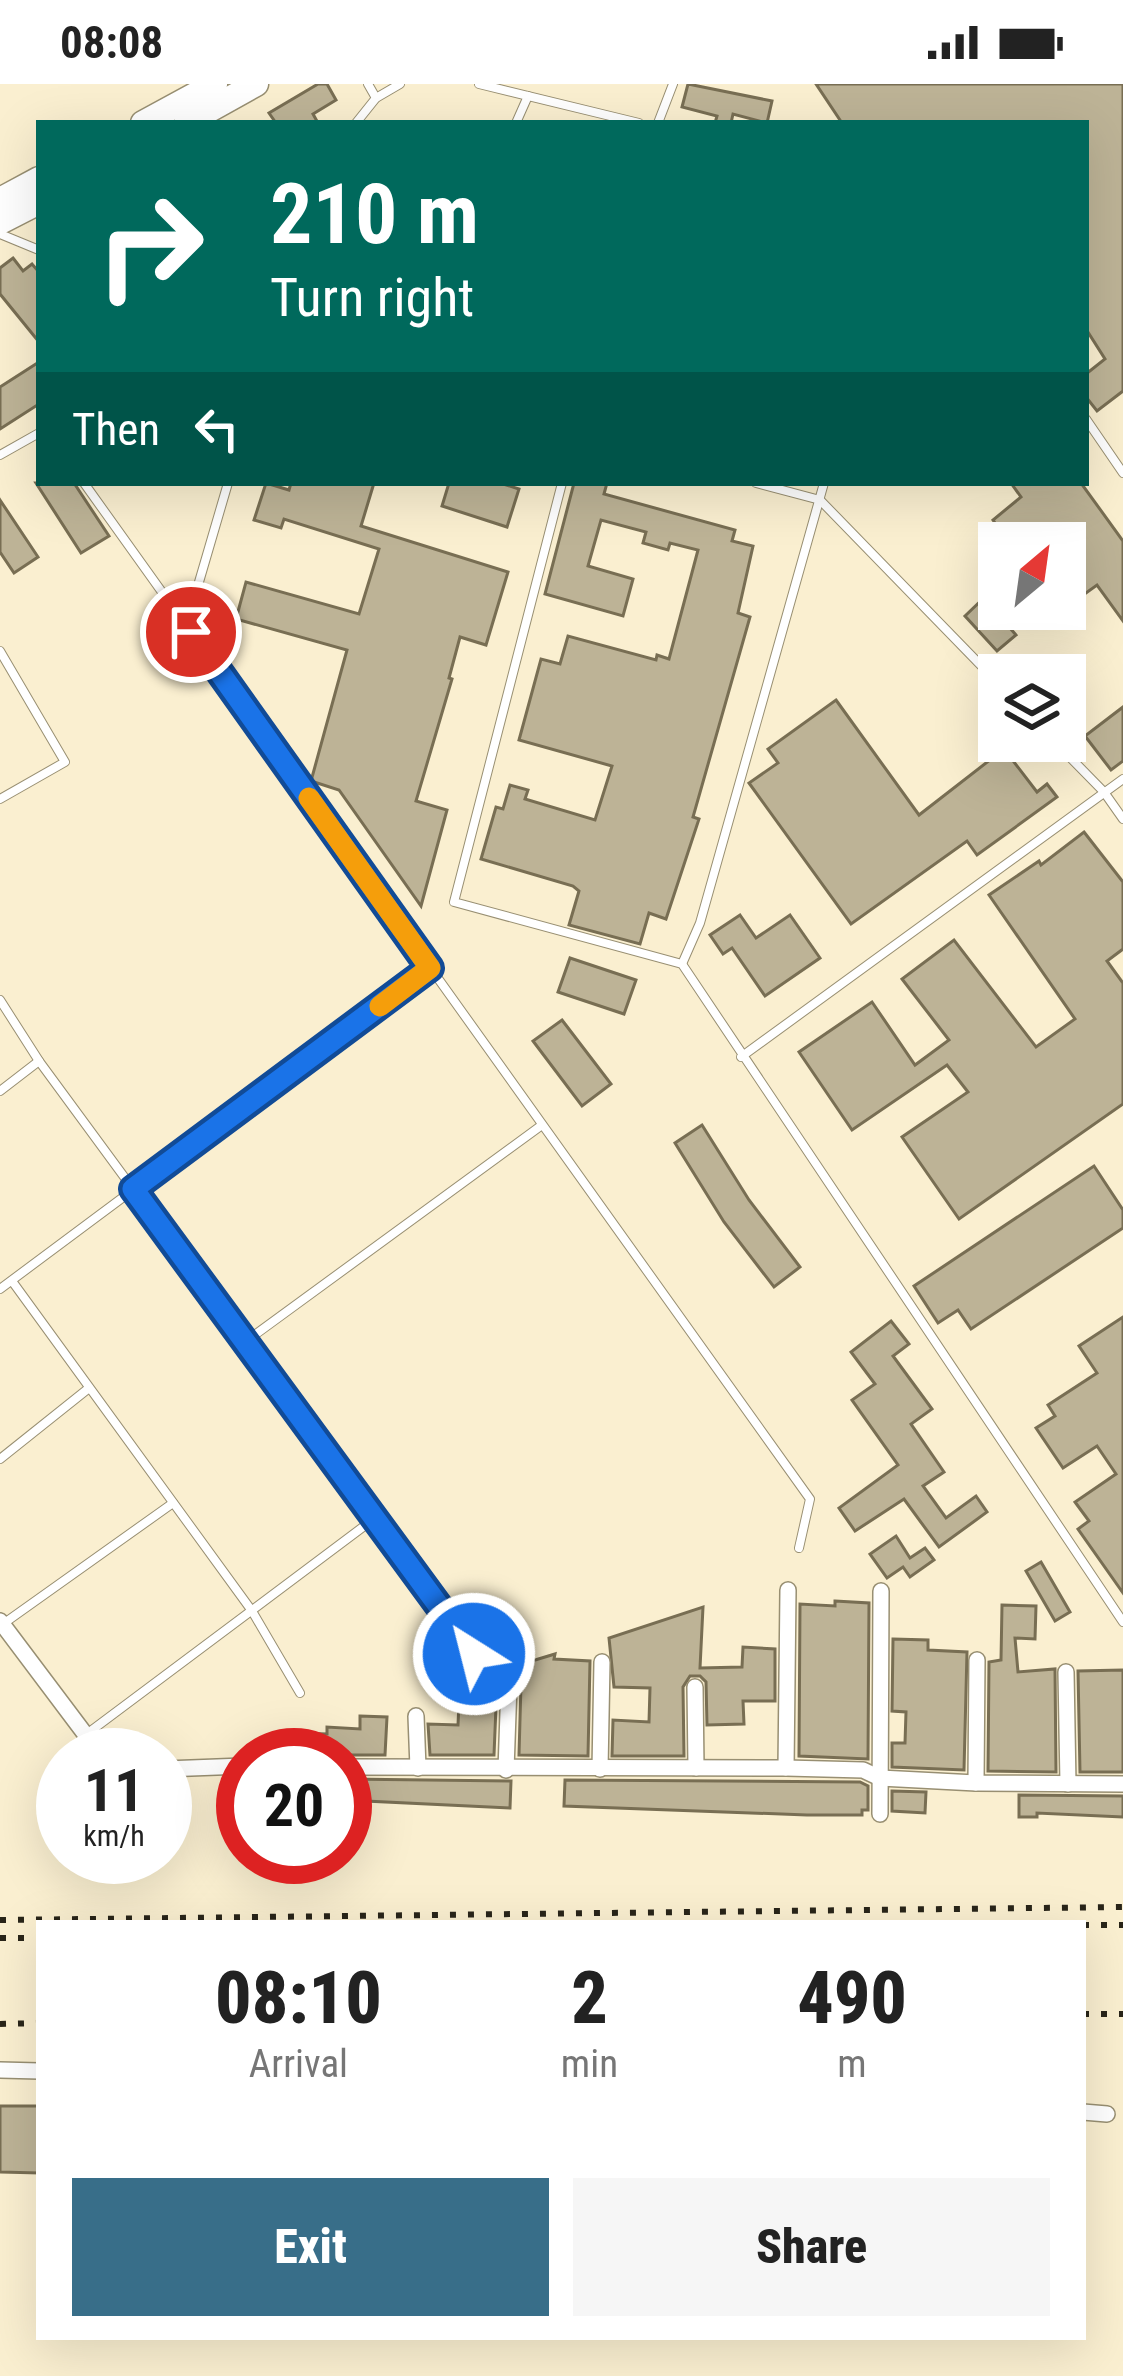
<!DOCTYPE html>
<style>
:root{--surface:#fff;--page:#f6f6f6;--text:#222;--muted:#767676;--accent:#386e89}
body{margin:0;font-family:"Roboto Condensed",sans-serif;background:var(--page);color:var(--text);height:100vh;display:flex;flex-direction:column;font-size:45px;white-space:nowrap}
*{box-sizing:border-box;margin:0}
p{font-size:39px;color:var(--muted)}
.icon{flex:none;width:66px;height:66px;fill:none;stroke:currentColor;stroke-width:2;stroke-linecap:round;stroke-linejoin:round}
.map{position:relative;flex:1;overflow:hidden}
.drawer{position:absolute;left:36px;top:1836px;width:1050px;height:420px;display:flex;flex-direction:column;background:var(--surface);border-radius:0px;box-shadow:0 12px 48px #0002}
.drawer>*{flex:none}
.banner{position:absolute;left:36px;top:36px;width:1053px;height:366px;border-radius:0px;box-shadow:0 12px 48px #0002;background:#00695c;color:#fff;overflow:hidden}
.needle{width:78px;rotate:29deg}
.controls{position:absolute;left:978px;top:438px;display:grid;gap:24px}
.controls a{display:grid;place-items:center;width:108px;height:108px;border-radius:0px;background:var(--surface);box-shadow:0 12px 48px #0002;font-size:60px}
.speed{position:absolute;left:36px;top:1644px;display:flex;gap:24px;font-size:60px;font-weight:700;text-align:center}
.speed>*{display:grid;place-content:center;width:156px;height:156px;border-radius:50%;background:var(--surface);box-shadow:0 12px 48px #0002;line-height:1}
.speed small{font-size:30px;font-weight:400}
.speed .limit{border:18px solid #d22;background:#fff;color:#111}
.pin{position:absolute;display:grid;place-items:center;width:102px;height:102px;color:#fff;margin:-51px;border:6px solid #fff;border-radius:50%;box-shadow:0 3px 12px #0007}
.me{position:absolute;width:132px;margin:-66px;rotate:324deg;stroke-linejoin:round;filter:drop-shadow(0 0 9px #0008)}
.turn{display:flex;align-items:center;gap:42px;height:252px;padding:0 36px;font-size:54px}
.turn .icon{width:156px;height:156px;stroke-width:2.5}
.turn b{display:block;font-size:84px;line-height:102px}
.then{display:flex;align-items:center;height:114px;padding:0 36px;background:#0003;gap:24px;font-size:45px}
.eta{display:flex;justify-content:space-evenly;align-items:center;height:204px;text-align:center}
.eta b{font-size:72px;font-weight:800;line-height:84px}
.button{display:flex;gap:24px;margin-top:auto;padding:24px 36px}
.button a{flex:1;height:138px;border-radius:0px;background:var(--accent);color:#fff;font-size:48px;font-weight:800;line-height:138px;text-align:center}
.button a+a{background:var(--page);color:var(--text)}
.status{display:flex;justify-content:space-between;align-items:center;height:84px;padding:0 60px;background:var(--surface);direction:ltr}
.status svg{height:33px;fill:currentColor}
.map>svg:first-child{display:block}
</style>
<div class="status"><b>08:08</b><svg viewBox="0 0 49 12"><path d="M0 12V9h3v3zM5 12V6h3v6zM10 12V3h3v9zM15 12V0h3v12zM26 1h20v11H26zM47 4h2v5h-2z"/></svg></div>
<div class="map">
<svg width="1123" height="2292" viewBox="0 0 1123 2292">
<rect width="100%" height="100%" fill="#faefd0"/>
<g fill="#bdb396" stroke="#786e53" stroke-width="3">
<polygon points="318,0 327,0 336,16 313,30 318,39 276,39 269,29"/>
<polygon points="688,0 772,17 767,39 733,30 731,39 715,39 717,32 682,23"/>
<polygon points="816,0 1123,0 1123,307 1097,327 1086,313 1086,290 1105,275 1086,245 1086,39 842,39"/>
<polygon points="13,174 23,187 32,180 39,188 39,258 0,210 0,184"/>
<polygon points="39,278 39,320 0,345 0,303"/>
<polygon points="36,399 74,399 109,452 81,469"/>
<polygon points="266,399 289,406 291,399 374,399 361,442 508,488 486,561 460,553 449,594 452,595 416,717 447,726 421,822 339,706 311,697 347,566 236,535 246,498 359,530 379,465 284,435 281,444 254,436"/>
<polygon points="449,399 500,399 519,405 507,443 442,422"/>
<polygon points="574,399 607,399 604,410 735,446 732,457 753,462 738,529 750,533 693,733 699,735 666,835 649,829 640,860 569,841 579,807 573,802 481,775 496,723 503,725 510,701 528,706 525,715 595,736 612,682 519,656 541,575 560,580 568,552 656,576 657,571 669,575 698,466 670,459 668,466 643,459 646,448 601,436 588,482 633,495 623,532 545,510"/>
<polygon points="1011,399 1081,399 1123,457 1123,537 1097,501 1065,524 1065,459 1009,459 993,436 1021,413"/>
<polygon points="0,416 38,473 14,489 0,468"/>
<polygon points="988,510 1002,526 998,530 1016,551 997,567 965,532"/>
<polygon points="836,616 919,731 1004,665 1037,708 1047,700 1057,713 977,771 967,757 851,840 749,699 778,679 768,665"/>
<polygon points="1123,623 1123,677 1111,686 1085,652"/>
<polygon points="1084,748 1123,798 1123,865 1107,877 1123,899 1123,1020 959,1135 902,1053 968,1008 947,981 852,1046 799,968 872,918 915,981 949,956 902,895 954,856 1036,963 1075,935 989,811 1039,777 1041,781"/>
<polygon points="740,831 756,854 790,831 820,874 765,912 732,864 723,870 710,851"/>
<polygon points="570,874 636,896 624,930 558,908"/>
<polygon points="562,936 611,1000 582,1022 533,957"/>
<polygon points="702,1041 749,1116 800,1183 774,1203 724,1138 675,1059"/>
<polygon points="1094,1082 1123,1126 1123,1144 971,1245 958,1226 938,1239 914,1202"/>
<polygon points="1123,1233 1123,1509 1078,1445 1089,1437 1075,1418 1116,1390 1097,1362 1063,1384 1036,1344 1055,1332 1048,1321 1097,1289 1079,1262"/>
<polygon points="891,1237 909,1260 893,1272 932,1325 911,1340 944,1388 923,1402 946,1434 976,1412 987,1428 939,1463 904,1415 855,1447 839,1424 898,1381 852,1316 875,1300 851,1268"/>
<polygon points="896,1452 910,1474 925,1464 934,1476 910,1493 903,1483 887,1494 870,1470"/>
<polygon points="1041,1478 1070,1528 1055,1537 1026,1487"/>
<polygon points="835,1517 869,1519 868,1675 799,1672 800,1520 835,1522"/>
<polygon points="1002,1521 1036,1522 1035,1555 1015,1554 1018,1588 1055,1585 1056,1688 988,1687 989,1578 1001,1576"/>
<polygon points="703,1523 700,1584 742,1583 743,1563 775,1565 775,1617 743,1617 744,1640 707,1641 706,1598 700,1592 690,1592 683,1603 684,1672 612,1672 613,1636 649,1638 650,1604 614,1603 609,1554"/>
<polygon points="893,1555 928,1556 928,1566 967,1568 964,1686 892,1683 892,1659 905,1659 906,1628 892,1627"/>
<polygon points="555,1570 554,1575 590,1577 588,1672 519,1671 521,1600 515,1582"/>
<polygon points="1123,1586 1123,1688 1080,1688 1078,1587"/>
<polygon points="460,1596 497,1598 494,1671 430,1671 428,1640 458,1641"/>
<polygon points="360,1632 387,1633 385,1671 301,1671 302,1649 327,1650 327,1643 360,1645"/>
<polygon points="345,1695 511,1697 510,1724 345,1716"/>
<polygon points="565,1696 860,1698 868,1702 868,1726 862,1726 862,1731 807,1731 564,1722"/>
<polygon points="892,1707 926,1708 925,1729 892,1727"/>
<polygon points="1019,1711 1123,1712 1123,1733 1037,1729 1037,1733 1019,1733"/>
<polygon points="0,2022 39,2022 39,2089 0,2088"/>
</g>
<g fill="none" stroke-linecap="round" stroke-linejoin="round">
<g stroke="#988f72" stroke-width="10">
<g id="lane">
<polyline points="368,0 376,14"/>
<polyline points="479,0 639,39"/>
<polyline points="356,39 376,14 400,0"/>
<polyline points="516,39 528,12"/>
<polyline points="658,39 673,0"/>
<polyline points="0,150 39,166"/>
<polyline points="1086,335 1123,389"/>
<polyline points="0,371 39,349"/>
<polyline points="84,399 810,1415 799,1464"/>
<polyline points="562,399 454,818 682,880 1123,1538"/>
<polyline points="756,399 820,416 999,600"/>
<polyline points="199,498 228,399"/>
<polyline points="0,567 65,678 0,715"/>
<polyline points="1054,657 1104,708 1123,735"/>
<polyline points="682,880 700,839 824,399"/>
<polyline points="0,916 39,977 474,1569"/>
<polyline points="741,973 1123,695"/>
<polyline points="0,1007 39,977"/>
<polyline points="12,1197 252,1527 300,1609"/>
<polyline points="0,1205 431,884"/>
<polyline points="245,1258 542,1041"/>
<polyline points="0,1375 89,1304"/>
<polyline points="3,1540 173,1419"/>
<polyline points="88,1649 375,1434"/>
</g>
</g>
<g stroke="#988f72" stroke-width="18">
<g id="street">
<polyline points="0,1537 85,1650 113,1671"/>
<polyline points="1066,1588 1068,1700"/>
<polyline points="695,1603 696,1684"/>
<polyline points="416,1632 418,1684"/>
<polyline points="345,1683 786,1684 863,1686 880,1694 976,1699 1123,1700"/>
<polyline points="786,1684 788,1506"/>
<polyline points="165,1685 243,1682"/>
<polyline points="600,1685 602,1578"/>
<polyline points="506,1686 509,1600"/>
<polyline points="976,1699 977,1576"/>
<polyline points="880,1730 881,1507"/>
<polyline points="0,1986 39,1987"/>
<polyline points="1083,2028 1107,2030"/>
</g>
</g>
<g stroke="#988f72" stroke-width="27">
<g id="primary">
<polyline points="143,39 215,0"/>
<polyline points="186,39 256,0"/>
<polyline points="0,116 39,95"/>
<polyline points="0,138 39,118"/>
</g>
</g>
<use href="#lane" stroke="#fff" stroke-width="8"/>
<use href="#street" stroke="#fff" stroke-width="15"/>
<use href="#primary" stroke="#fff" stroke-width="24"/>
<g stroke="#292519" stroke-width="6" stroke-dasharray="6 12" stroke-linecap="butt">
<polyline points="0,1836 1123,1823"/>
<polyline points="1083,1841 1123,1841"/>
<polyline points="0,1854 39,1854"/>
<polyline points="1083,1930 1123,1930"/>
<polyline points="0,1940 39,1939"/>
</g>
</g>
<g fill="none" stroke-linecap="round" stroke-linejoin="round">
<g stroke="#114b97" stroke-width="30">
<polyline id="route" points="191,548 430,884 133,1105 474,1570"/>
</g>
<use href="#route" stroke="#1a73e8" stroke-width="21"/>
<polyline stroke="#f59e0b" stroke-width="21" points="309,714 430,884 380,922"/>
</g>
</svg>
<div class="controls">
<a><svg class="needle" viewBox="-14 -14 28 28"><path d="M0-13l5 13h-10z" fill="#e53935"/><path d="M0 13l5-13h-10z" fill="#767676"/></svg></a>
<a><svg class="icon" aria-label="layers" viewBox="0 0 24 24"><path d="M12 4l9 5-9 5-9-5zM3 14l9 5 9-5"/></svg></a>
</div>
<div class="speed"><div>11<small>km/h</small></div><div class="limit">20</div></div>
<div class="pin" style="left:191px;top:548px;background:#d93025"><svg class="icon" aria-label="arrive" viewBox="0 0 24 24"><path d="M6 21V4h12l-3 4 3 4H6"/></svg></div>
<svg class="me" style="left:474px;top:1570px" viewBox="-20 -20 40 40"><circle r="17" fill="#1a73e8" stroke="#fff" stroke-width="3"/><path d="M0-11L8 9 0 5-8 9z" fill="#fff"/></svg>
<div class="banner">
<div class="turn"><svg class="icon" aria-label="right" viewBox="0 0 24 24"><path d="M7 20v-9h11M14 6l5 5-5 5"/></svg><div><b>210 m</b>Turn right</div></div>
<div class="then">Then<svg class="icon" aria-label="left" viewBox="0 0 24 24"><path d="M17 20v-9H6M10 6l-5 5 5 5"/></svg></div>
</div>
<section class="drawer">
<div class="eta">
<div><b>08:10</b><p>Arrival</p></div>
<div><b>2</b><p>min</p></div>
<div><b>490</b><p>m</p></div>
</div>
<div class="button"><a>Exit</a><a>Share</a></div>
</section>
</div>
